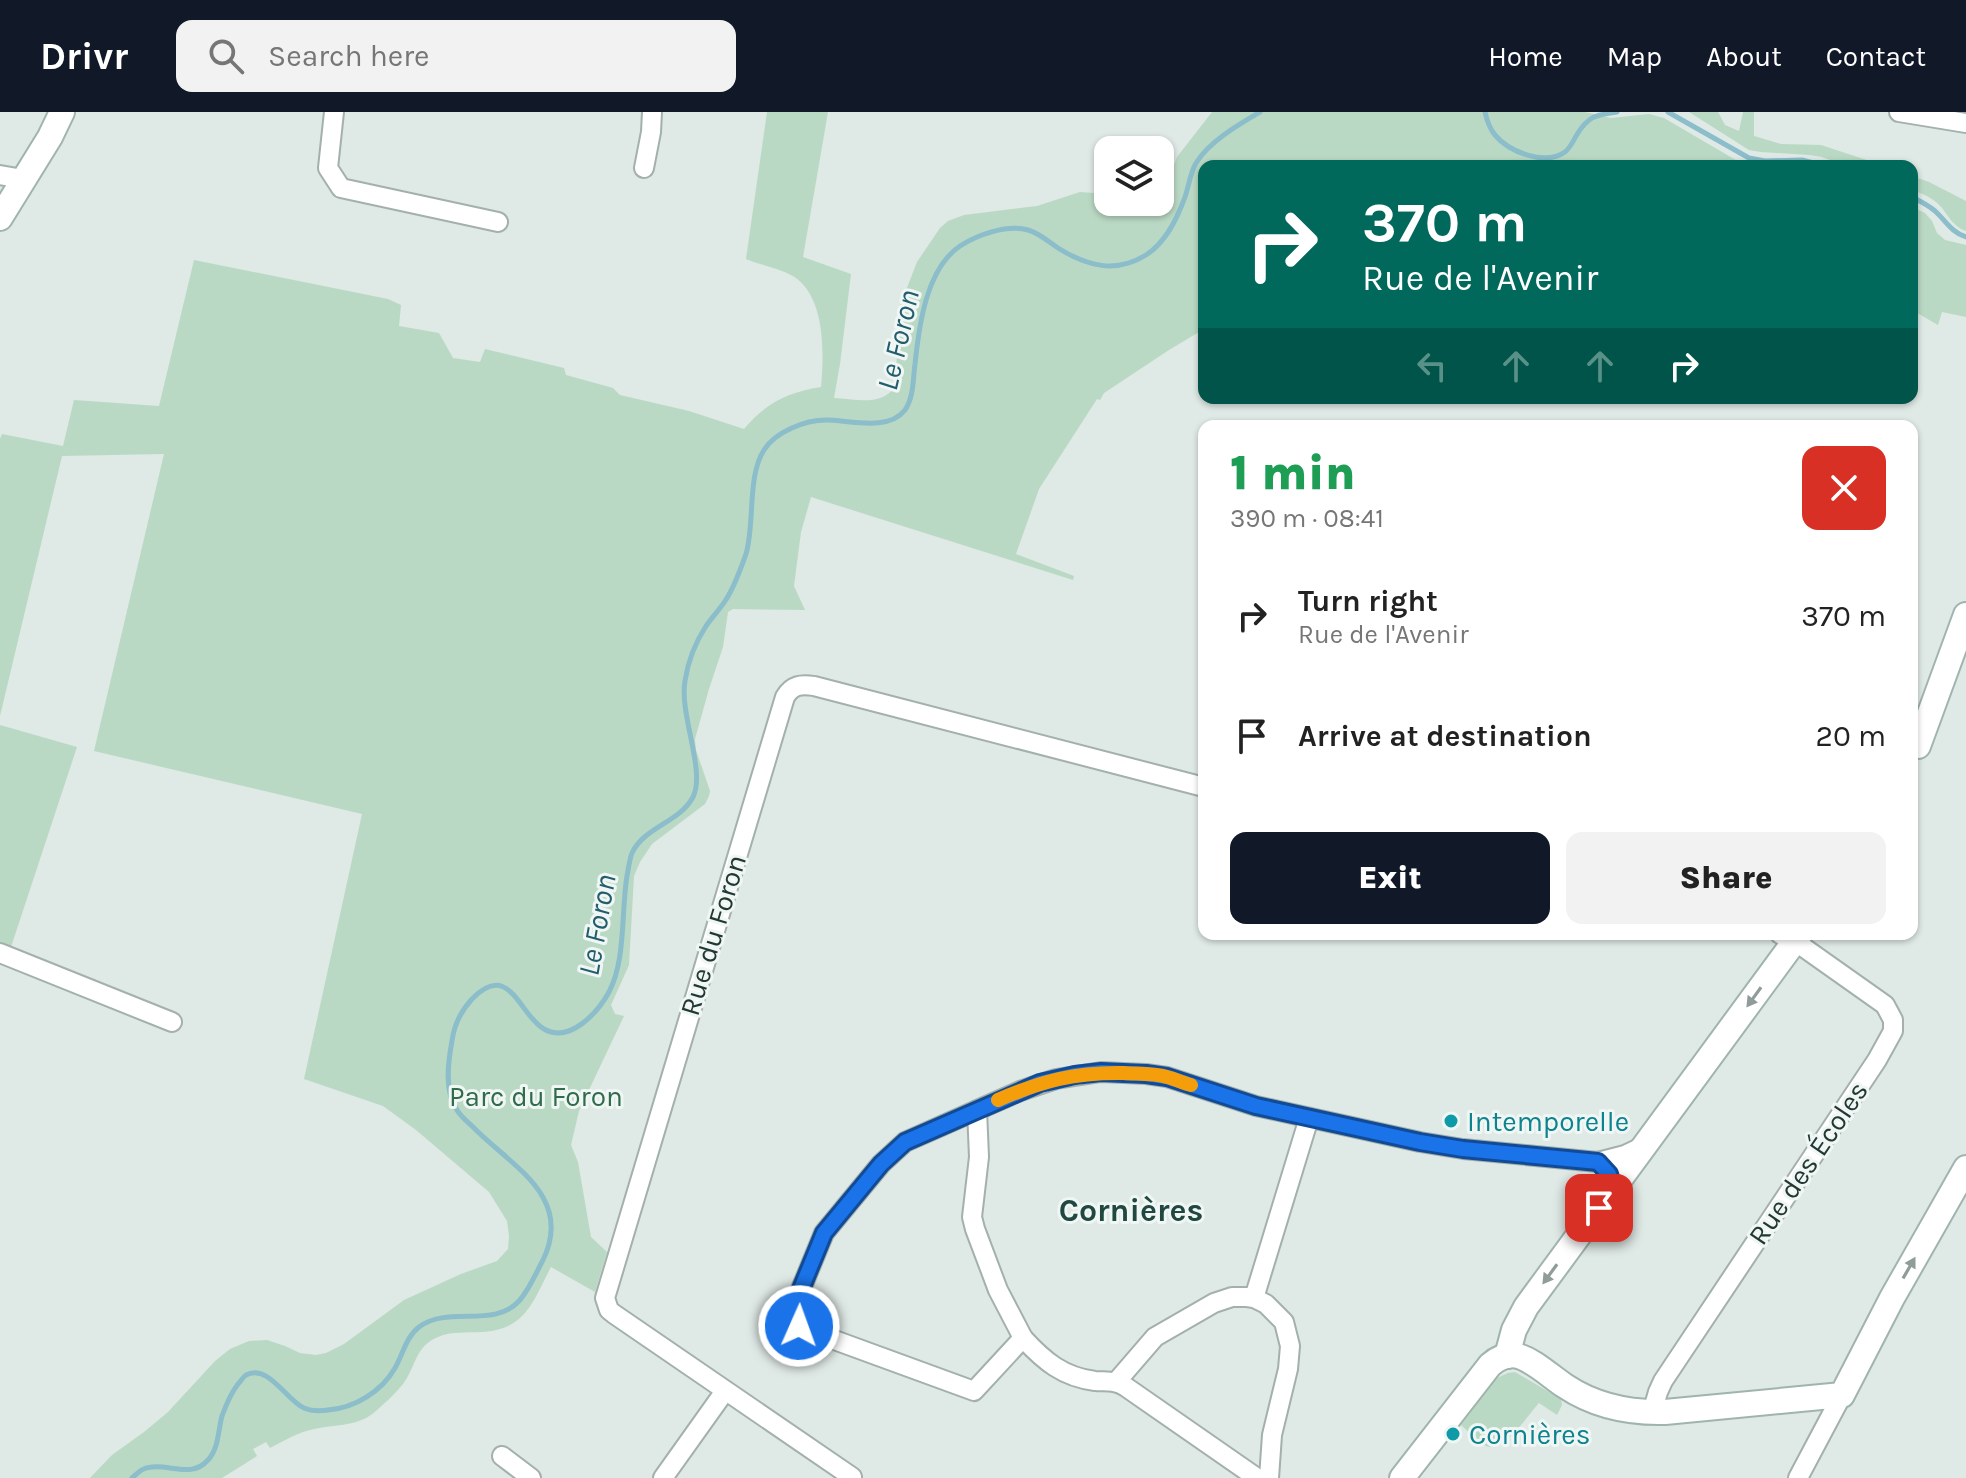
<!DOCTYPE html>
<meta charset="utf-8">
<style>
:root{--surface:#fff;--page:#f2f2f2;--text:#222;--muted:#767676;--accent:#111827}
body{margin:0;font-family:Karla,sans-serif;background:var(--page);color:var(--text);height:100vh;display:flex;flex-direction:column;font-size:30px;white-space:nowrap}
*{box-sizing:border-box;margin:0}
p{font-size:26px;color:var(--muted)}
.icon{flex:none;width:44px;height:44px;fill:none;stroke:currentColor;stroke-width:2;stroke-linecap:round;stroke-linejoin:round}
.map{position:relative;flex:1;overflow:hidden}
.side{position:absolute;left:1198px;top:308px;width:720px;height:520px;display:flex;flex-direction:column;background:var(--surface);border-radius:16px;box-shadow:0 2px 6px #0004}
.side>*{flex:none}
.hud{position:absolute;left:1198px;top:48px;width:720px;height:244px;border-radius:16px;box-shadow:0 2px 6px #0004;background:#00695c;color:#fff;overflow:hidden}
.buttons{position:absolute;left:1094px;top:24px;display:grid;gap:16px}
.buttons a{display:grid;place-items:center;width:80px;height:80px;border-radius:16px;background:var(--surface);box-shadow:0 2px 6px #0004;font-size:40px}
.pin{position:absolute;display:grid;place-items:center;width:68px;height:68px;color:#fff;margin:-34px;border-radius:16px;box-shadow:0 4px 12px #0006}
.me{position:absolute;width:88px;margin:-44px;rotate:2deg;stroke-linejoin:round;filter:drop-shadow(0 0 6px #0008)}
.turn{display:flex;align-items:center;gap:28px;height:168px;padding:0 32px;font-size:36px}
.turn .icon{width:104px;height:104px;stroke-width:2.5}
.turn b{display:block;font-size:56px;line-height:68px}
.lanes{display:flex;align-items:center;height:76px;padding:0 32px;background:#0003;justify-content:center;gap:40px;direction:ltr}
.lanes .off{opacity:.35}
.round{display:grid;place-items:center;flex:none;width:84px;height:84px;border-radius:16px;background:var(--page)}
.headline{display:flex;align-items:center;justify-content:space-between;height:136px;padding:0 32px}
h1{font-size:48px;font-weight:800;line-height:60px;color:#1e9e55}
.action{display:flex;gap:16px;margin-top:auto;padding:16px 32px}
.action a{flex:1;height:92px;border-radius:16px;background:var(--accent);color:#fff;font-size:32px;font-weight:800;line-height:92px;text-align:center}
.action a+a{background:var(--page);color:var(--text)}
ul{padding:0;list-style:none}
li{display:flex;align-items:center;gap:24px;height:120px;padding:0 32px}
li div{flex:1}
li b{display:block;font-size:30px}
li em{font-style:normal}
header{display:flex;align-items:center;gap:48px;box-sizing:border-box;height:112px;padding:0 40px;background:var(--accent);color:#fff}
header strong{font-size:38px}
nav{display:flex;gap:44px;margin-inline-start:auto;font-size:28px}
.search{width:560px;height:72px;background:var(--page);display:flex;align-items:center;gap:20px;box-sizing:border-box;padding:0 28px;border-radius:16px;color:var(--muted);font-size:30px}
.map>svg:first-child{display:block}
</style>
<header>
<strong>Drivr</strong>
<div class="search"><svg class="icon" aria-label="search" viewBox="0 0 24 24"><circle cx="10" cy="10" r="6"/><path d="M15 15l6 6"/></svg>Search here</div>
<nav><a>Home</a><a>Map</a><a>About</a><a>Contact</a></nav>
</header>
<div class="map">
<svg width="1966" height="1366" viewBox="0 0 1966 1366">
<rect width="100%" height="100%" fill="#dfe9e5"/>
<g fill="#bad9c4">
<path d="M767 0H828L803 145 851 162 840 252 834 286C854 287 883 295 895 274L900 194 917 150 940 116 948 109 964 103 1037 94 1080 80 1108 82V90H1160V83L1165 77 1177 45 1212 0H1585L1611 6 1649 2 1664 6 1746 54H1204V217L1169 238 1104 281 1100 288 1097 287 1039 377 1016 442 1074 464 1073 468 811 385 801 420 794 474 805 498 733 497 728 500 723 535 709 577 695 627 696 638 710 679 709 684 705 692 652 732 640 750 634 764 629 853 611 893 615 902 624 904 579 999 571 1033 578 1050 591 1125 607 1140 595 1180 551 1155C533 1189 526 1218 481 1220 468 1221 451 1219 438 1225 415 1234 416 1255 403 1272 396 1281 386 1290 377 1298 359 1315 337 1312 314 1317 298 1320 284 1329 270 1336L266 1330 253 1337 257 1344 222 1366H90L112 1343 144 1320 168 1300 215 1249 230 1237 249 1229 267 1228 285 1234 300 1241 316 1243 326 1241 344 1232 404 1188 461 1162 497 1149 508 1137 509 1124 507 1109 489 1080 416 1018 383 994 304 967 362 702 94 639 164 342 62 344 0 604V327L2 322 63 334 74 288 159 294 194 148 388 187 401 193 399 214 439 221 453 246 480 250 485 237 564 256 566 263 613 276 620 283 689 299 744 317C766 291 788 280 821 275 824 243 826 184 793 164 779 156 760 153 746 147Z"/>
<polygon points="1689,0 1718,0 1725,13 1739,19 1743,0 1754,0 1754,24 1781,32 1821,33 1885,54 1846,54 1822,45 1809,43 1761,40 1749,38"/>
<path d="M1912 64 1929 70 1966 89V119C1954 115 1949 105 1942 96 1934 86 1923 82 1912 78Z"/>
<polygon points="1912,95 1925,101 1932,109 1937,121 1945,128 1966,133 1966,205 1942,200 1938,213 1912,198"/>
<polygon points="0,613 77,635 8,844 0,841"/>
<path d="M1515 1260 1561 1287 1562 1293 1557 1303 1539 1291C1529 1302 1503 1341 1486 1334 1478 1330 1468 1319 1461 1313L1497 1266 1508 1261Z"/>
</g>
<g fill="none" stroke-linecap="round" stroke-linejoin="round">
<g stroke="#8bbdca" stroke-width="5">
<path d="M1485 0C1487 9 1489 16 1495 23 1509 40 1545 54 1565 40 1570 36 1573 30 1576 24 1588 4 1595 3 1617 0"/>
<polyline points="1668,0 1749,46 1765,49 1802,48 1825,54"/>
<path d="M1912 85C1920 89 1928 93 1935 99 1946 109 1951 120 1966 125"/>
<path d="M132 1366C140 1359 142 1356 152 1355 172 1353 192 1366 208 1348 219 1336 218 1318 222 1304 226 1293 231 1281 238 1272 241 1269 243 1265 246 1263 268 1251 287 1289 304 1296 311 1299 321 1299 328 1298 355 1296 382 1279 395 1256 403 1242 406 1225 419 1215 448 1193 494 1217 519 1189 529 1178 536 1161 543 1148 574 1084 511 1054 473 1015 468 1010 461 1005 457 998 444 980 448 950 452 929 454 913 461 899 472 887 510 848 519 903 544 917 570 932 598 900 609 880 626 848 621 800 627 764 628 759 630 745 632 741 644 715 680 710 693 685 706 659 679 602 685 569 688 549 695 531 706 514 713 504 721 496 727 486 735 473 741 456 746 442 755 412 747 364 764 338 775 320 805 308 826 308 849 308 888 320 905 298 914 285 913 266 915 252 919 214 926 157 960 134 977 123 1007 112 1028 118 1039 121 1049 130 1058 136 1087 154 1116 162 1146 143 1166 130 1177 107 1185 85 1189 74 1190 61 1196 51 1210 29 1238 13 1260 0"/>
</g>
<g stroke="#a3b0ac" stroke-width="22">
<g id="street">
<polyline points="334,0 328,56 341,76 498,110"/>
<polyline points="1899,0 1966,11"/>
<polyline points="644,56 651,20 652,0"/>
<polyline points="0,63 23,67"/>
<polyline points="0,841 172,910"/>
<polyline points="977,998 979,1045 972,1105 975,1117 998,1178 1023,1226 974,1279 807,1218 795,1209 792,1199 824,1121 881,1052 905,1030 1020,979 1056,967 1101,960 1146,962 1167,965 1256,994 1420,1030 1463,1037 1598,1050 1625,1043 1642,1035"/>
<polyline points="1254,1186 1309,1006"/>
<path d="M1023 1226C1044 1249 1063 1265 1095 1269 1107 1270 1115 1268 1126 1275L1257 1366"/>
<polyline points="1117,1269 1155,1225 1214,1191 1232,1185 1247,1185 1254,1186 1266,1192 1284,1210 1290,1234 1288,1257 1272,1323 1269,1366"/>
<polyline points="1652,1301 1658,1280 1663,1269 1877,948 1893,919 1893,908 1885,893 1803,835 1780,822"/>
<polyline points="502,1344 531,1366"/>
<path d="M852 1365 614 1202 609 1198 605 1186 785 585C792 573 801 572 814 574L1204 675"/>
<polyline points="663,1366 725,1279"/>
<polyline points="1798,1366 1842,1283"/>
</g>
</g>
<g stroke="#a0b4ae" stroke-width="28">
<g id="secondary">
<polyline points="0,106 50,25 62,0"/>
<polyline points="1918,634 1966,503"/>
<polyline points="1507,1244 1514,1218 1526,1195 1800,822"/>
<path d="M1402 1366 1490 1253C1498 1246 1507 1241 1518 1244 1535 1249 1551 1265 1565 1274 1595 1294 1630 1301 1665 1300L1842 1283 1892 1186 1966 1056"/>
</g>
</g>
<use href="#street" stroke="#fff" stroke-width="18"/>
<use href="#secondary" stroke="#fff" stroke-width="24"/>
</g>
<defs><path id="oneway-solid" d="M-6-.8H1V-3.2L6.5 0L1 3.2V.8H-6Z" transform="scale(2)"/></defs>
<g fill="#909c99">
<use href="#oneway-solid" transform="translate(1754 885) rotate(126)"/>
<use href="#oneway-solid" transform="translate(1909 1156) rotate(-60)"/>
<use href="#oneway-solid" transform="translate(1550 1162) rotate(126)"/>
</g>
<g fill="none" stroke-linecap="round" stroke-linejoin="round">
<g stroke="#114b97" stroke-width="20">
<polyline id="route" points="799,1214 795,1209 792,1199 824,1121 881,1052 905,1030 1040,971 1075,963 1101,960 1146,962 1167,965 1256,994 1420,1030 1463,1037 1598,1050 1609,1062 1613,1076 1599,1096"/>
</g>
<use href="#route" stroke="#1a73e8" stroke-width="14"/>
<path stroke="#f59e0b" stroke-width="14" d="M998 988C1042 969 1075 960 1124 961 1138 962 1153 961 1167 965 1175 967 1183 971 1191 973"/>
</g>
<g fill="#0f9aa8" stroke="#eff6f3" stroke-width="3">
<circle cx="1451" cy="1009" r="8"/>
<circle cx="1453" cy="1322" r="8"/>
</g>
<g text-anchor="middle" dominant-baseline="central" stroke-width="6" stroke-linejoin="round" paint-order="stroke">
<g font-size="28" fill="#223833" stroke="#eff6f3">
<text transform="translate(713 823) rotate(-73)">Rue du Foron</text>
<text transform="translate(1808 1051) rotate(-56)">Rue des Écoles</text>
</g>
<g font-size="28" fill="#306b4a" stroke="#eff6f3">
<text x="536" y="984">Parc du Foron</text>
</g>
<g font-size="28" fill="#0d838f" stroke="#eff6f3" text-anchor="start">
<text x="1467" y="1009">Intemporelle</text>
<text x="1469" y="1322">Cornières</text>
</g>
<g font-size="30" font-style="italic" fill="#225d6e" stroke="#eff6f3">
<text transform="translate(898 228) rotate(-77)">Le Foron</text>
<text transform="translate(597 813) rotate(-80)">Le Foron</text>
</g>
<g font-size="32" font-weight="bold" fill="#204840" stroke="#eff6f3">
<text x="1131" y="1098">Cornières</text>
</g>
</g>
</svg>
<div class="buttons">
<a><svg class="icon" aria-label="layers" viewBox="0 0 24 24"><path d="M12 4l9 5-9 5-9-5zM3 14l9 5 9-5"/></svg></a>
</div>
<div class="pin" style="left:1599px;top:1096px;background:#d93025"><svg class="icon" aria-label="arrive" viewBox="0 0 24 24"><path d="M6 21V4h12l-3 4 3 4H6"/></svg></div>
<svg class="me" style="left:799px;top:1214px" viewBox="-20 -20 40 40"><circle r="17" fill="#1a73e8" stroke="#fff" stroke-width="3"/><path d="M0-11L8 9 0 5-8 9z" fill="#fff"/></svg>
<div class="hud">
<div class="turn"><svg class="icon" aria-label="right" viewBox="0 0 24 24"><path d="M7 20v-9h11M14 6l5 5-5 5"/></svg><div><b>370 m</b>Rue de l'Avenir</div></div>
<div class="lanes"><svg class="icon off" aria-label="left" viewBox="0 0 24 24"><path d="M17 20v-9H6M10 6l-5 5 5 5"/></svg><svg class="icon off" aria-label="ahead" viewBox="0 0 24 24"><path d="M12 20V5M6 11l6-6 6 6"/></svg><svg class="icon off" aria-label="ahead" viewBox="0 0 24 24"><path d="M12 20V5M6 11l6-6 6 6"/></svg><svg class="icon" aria-label="right" viewBox="0 0 24 24"><path d="M7 20v-9h11M14 6l5 5-5 5"/></svg></div>
</div>
<section class="side">
<div class="headline"><div><h1>1 min</h1><p>390 m · 08:41</p></div><a class="round" style="background:#d93025;color:#fff"><svg class="icon" aria-label="close" viewBox="0 0 24 24"><path d="M6 6l12 12M18 6L6 18"/></svg></a></div>
<ul>
<li><svg class="icon" aria-label="right" viewBox="0 0 24 24"><path d="M7 20v-9h11M14 6l5 5-5 5"/></svg><div><b>Turn right</b><p>Rue de l'Avenir</p></div><em>370 m</em></li>
<li><svg class="icon" aria-label="arrive" viewBox="0 0 24 24"><path d="M6 21V4h12l-3 4 3 4H6"/></svg><div><b>Arrive at destination</b></div><em>20 m</em></li>
</ul>
<div class="action"><a>Exit</a><a>Share</a></div>
</section>
</div>
